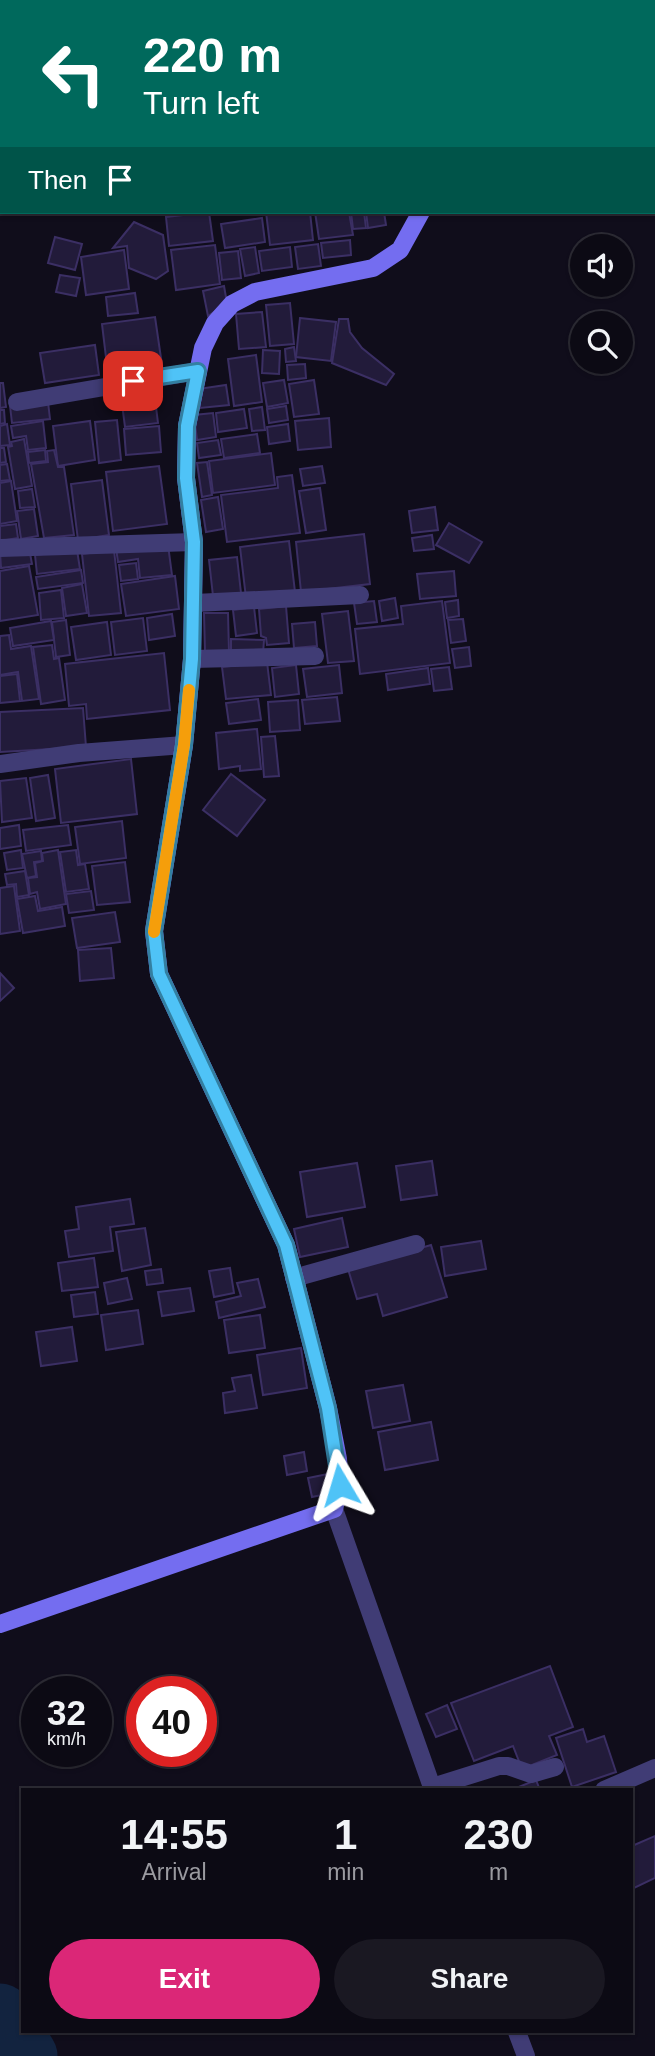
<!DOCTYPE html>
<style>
:root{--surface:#0c0a14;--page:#1a1822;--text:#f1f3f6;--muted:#9a9aa0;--line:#2c2b34;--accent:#db2777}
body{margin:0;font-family:Helvetica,sans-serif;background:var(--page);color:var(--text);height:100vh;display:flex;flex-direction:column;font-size:26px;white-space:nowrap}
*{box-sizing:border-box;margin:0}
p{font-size:23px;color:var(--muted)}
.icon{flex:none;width:38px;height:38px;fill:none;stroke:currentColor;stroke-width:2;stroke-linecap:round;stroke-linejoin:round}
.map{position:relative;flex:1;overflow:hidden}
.side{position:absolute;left:21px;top:1788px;width:612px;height:245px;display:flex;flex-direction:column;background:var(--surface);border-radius:0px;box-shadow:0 2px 5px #0004,0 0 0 2px var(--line)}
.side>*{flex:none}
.guide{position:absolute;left:0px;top:0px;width:656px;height:214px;box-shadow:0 2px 5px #0004,0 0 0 2px var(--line);background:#00695c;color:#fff;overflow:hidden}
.tools{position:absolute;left:570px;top:234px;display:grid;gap:14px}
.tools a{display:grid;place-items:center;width:63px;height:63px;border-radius:50%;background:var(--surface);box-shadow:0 2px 5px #0004,0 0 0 2px var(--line);font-size:35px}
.speed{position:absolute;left:21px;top:1676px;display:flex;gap:14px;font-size:35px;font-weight:700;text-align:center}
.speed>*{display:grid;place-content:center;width:91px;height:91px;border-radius:50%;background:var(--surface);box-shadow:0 2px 5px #0004,0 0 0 2px var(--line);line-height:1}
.speed small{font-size:18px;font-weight:400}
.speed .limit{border:10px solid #d22;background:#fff;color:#111}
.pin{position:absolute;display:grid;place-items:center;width:60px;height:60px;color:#fff;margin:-30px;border-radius:14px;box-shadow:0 4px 10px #0006}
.me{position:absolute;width:77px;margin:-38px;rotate:353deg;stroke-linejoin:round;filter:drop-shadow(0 0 5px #0008)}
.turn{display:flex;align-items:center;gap:24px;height:147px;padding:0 28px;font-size:32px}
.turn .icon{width:91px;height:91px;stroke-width:2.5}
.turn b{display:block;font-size:49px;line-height:60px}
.then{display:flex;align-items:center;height:66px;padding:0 28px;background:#0003;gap:14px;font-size:26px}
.eta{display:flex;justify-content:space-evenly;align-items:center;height:119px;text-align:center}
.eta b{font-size:42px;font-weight:700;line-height:49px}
.primary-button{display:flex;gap:14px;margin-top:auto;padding:14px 28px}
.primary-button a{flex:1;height:80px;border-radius:42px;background:var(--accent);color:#fff;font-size:28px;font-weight:700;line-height:80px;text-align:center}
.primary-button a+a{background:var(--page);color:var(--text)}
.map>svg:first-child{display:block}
</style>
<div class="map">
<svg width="655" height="2056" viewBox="0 0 655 2056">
<rect width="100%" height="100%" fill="#100d1b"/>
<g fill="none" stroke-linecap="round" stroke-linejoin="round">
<polyline stroke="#12233f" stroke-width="63" points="0,2015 26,2056"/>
</g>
<g fill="#221b3a" stroke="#3b2f64" stroke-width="2">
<polygon points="474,0 513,0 514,2 461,2"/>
<polygon points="209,212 213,241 169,246 166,217"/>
<polygon points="266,212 310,212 313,240 270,245"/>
<polygon points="315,212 349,212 353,235 319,239"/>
<polygon points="351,212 364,212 366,228 353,229"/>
<polygon points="366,212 384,212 386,225 368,228"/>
<polygon points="262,218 265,242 225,248 221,224"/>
<polygon points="134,222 163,235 168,271 156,279 129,268 127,246 113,248"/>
<polygon points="55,237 82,244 75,270 48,263"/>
<polygon points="350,240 351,255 323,258 321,243"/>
<polygon points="318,244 321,266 298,269 295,247"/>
<polygon points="215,245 220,284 176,290 171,250"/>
<polygon points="255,247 259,273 245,276 240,249"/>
<polygon points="290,247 292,267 262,271 259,251"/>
<polygon points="124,250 129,289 86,295 81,257"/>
<polygon points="238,251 241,278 222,280 219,253"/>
<polygon points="60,275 80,278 76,296 56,292"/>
<polygon points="224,286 227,303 208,316 203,291"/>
<polygon points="135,293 138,313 108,316 106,297"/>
<polygon points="290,303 294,344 270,346 266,305"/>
<polygon points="262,312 266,347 239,349 236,314"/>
<polygon points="155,317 162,365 108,374 102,324"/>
<polygon points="300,318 336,322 331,361 296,357"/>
<polygon points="339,319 348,319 350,332 362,348 394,374 386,385 332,363"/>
<polygon points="95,345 99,375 45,383 40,353"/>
<polygon points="294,347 296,361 286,362 285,349"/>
<polygon points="263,350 280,351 279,374 262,373"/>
<polygon points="256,355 262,402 234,406 228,359"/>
<polygon points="305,364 306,378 288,380 287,365"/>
<polygon points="284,380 288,403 267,407 263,383"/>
<polygon points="314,380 319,414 294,417 289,384"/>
<polygon points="0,383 3,383 6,407 0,408"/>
<polygon points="226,385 229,405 200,408 198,389"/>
<polygon points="155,399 158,423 125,427 122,404"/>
<polygon points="48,402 50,419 12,423 10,406"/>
<polygon points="286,406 288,420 269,423 267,409"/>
<polygon points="262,407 265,430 252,431 249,409"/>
<polygon points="244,409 247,428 218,432 216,413"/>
<polygon points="0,410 4,410 5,423 0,424"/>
<polygon points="213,413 216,437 197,440 194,415"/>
<polygon points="329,418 331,447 298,450 295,421"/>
<polygon points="117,420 121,460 99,463 95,422"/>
<polygon points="43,421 46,448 28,450 26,436 13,438 11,426"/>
<polygon points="90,421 95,460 58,466 53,426"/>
<polygon points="7,424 10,445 0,446 0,426"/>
<polygon points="288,424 290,441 269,444 267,427"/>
<polygon points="159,426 161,452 126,455 124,429"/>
<polygon points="257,434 260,453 224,458 221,439"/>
<polygon points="24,439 32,486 15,489 8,447 12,446 11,442"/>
<polygon points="218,440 221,455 199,458 197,443"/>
<polygon points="0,448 4,448 6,462 0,463"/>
<polygon points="45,450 46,461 29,463 28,452"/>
<polygon points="54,450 58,467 64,467 74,535 44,538 31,464 48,462 47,451"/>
<polygon points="271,453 275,485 213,493 209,461"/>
<polygon points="207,462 212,495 202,497 197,463"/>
<polygon points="7,464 10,480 0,481 0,465"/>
<polygon points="159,466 167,524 113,531 106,472"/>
<polygon points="322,466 325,483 303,486 300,469"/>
<polygon points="292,475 300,533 227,542 221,495 278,488 277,477"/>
<polygon points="102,480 109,535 78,540 71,484"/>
<polygon points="11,481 17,521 0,524 0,483"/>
<polygon points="320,488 326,530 306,533 299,491"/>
<polygon points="32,489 35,507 20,508 18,491"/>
<polygon points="218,497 223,529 206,532 201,500"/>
<polygon points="435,507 438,530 412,533 409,511"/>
<polygon points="34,509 38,536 21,539 17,511"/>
<polygon points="449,523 482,542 469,563 436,545"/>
<polygon points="16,524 18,538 0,541 0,526"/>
<polygon points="364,534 370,584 301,592 296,542"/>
<polygon points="432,535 434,549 414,551 412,538"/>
<polygon points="289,541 295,592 246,598 240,547"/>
<polygon points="168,545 172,575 140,578 138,559 118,562 116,548"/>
<polygon points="29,548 32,564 1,568 0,552"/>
<polygon points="77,550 80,569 37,574 35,555"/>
<polygon points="114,550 121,613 89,616 82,554"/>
<polygon points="237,557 241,593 213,596 209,560"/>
<polygon points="136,563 138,579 121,581 119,565"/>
<polygon points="29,566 38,615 0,621 0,571"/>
<polygon points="81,570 83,583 38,589 36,577"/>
<polygon points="454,571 456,596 420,599 417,574"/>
<polygon points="175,576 179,609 126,616 121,584"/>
<polygon points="82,584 87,613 66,616 62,588"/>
<polygon points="61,590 64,618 41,620 39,593"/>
<polygon points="395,598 398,618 382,621 379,601"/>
<polygon points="458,600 459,616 447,618 445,602"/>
<polygon points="374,601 377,622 357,624 354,603"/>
<polygon points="442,601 450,663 360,674 355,629 403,624 401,606"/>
<polygon points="286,606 289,643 267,645 266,638 261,636 259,609"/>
<polygon points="254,607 257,633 236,636 233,610"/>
<polygon points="348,611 354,661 328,663 322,614"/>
<polygon points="204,613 228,613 229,652 205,652"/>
<polygon points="172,614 175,636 149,640 147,618"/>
<polygon points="143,618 147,651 115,655 111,622"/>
<polygon points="463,619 466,641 451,643 448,620"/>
<polygon points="66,620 70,655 56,657 52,622"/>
<polygon points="51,621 54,640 13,646 10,628"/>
<polygon points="107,622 111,655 76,660 71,627"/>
<polygon points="315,622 317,646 294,648 292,624"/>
<polygon points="9,635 11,649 31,646 39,699 22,701 18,672 0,675 0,636"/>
<polygon points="231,639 264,640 263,654 231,653"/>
<polygon points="52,645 54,659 59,658 65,700 41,704 33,647"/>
<polygon points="469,647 471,666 455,668 452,649"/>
<polygon points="164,653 170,710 87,719 86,704 69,706 65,664"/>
<polygon points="267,662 271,695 226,699 222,667"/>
<polygon points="296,665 299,694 275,697 272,668"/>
<polygon points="339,665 342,693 307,697 303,669"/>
<polygon points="449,667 452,689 434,691 431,669"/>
<polygon points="428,668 430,684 388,690 386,674"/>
<polygon points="17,674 20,701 0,703 0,676"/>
<polygon points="337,697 340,721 305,724 302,700"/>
<polygon points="258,699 261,720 229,724 226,703"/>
<polygon points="298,700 300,730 270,732 268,702"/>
<polygon points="83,708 86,747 0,752 0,712"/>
<polygon points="257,729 261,769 240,771 240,766 219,769 216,733"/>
<polygon points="275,736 279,776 264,777 261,737"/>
<polygon points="131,759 137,814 61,823 55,769"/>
<polygon points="231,774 265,800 237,836 203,810"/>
<polygon points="48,775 55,818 36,821 30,778"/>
<polygon points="26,778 32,818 2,822 0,781"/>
<polygon points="122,821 126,858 80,864 75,827"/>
<polygon points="19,825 21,846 0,849 0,828"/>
<polygon points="68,825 71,845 26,851 23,830"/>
<polygon points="21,850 23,868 7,870 4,853"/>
<polygon points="58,850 66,904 40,909 37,892 30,894 28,878 37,877 35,863 43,861 42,853"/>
<polygon points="76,850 78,865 85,864 89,889 66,892 60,852"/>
<polygon points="41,851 42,861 34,862 36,876 27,878 22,854"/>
<polygon points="125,862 130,902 97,905 92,866"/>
<polygon points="25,871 29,895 17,897 16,884 7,885 5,874"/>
<polygon points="14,886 20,931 0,934 0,888"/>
<polygon points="91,891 94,910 69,913 66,894"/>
<polygon points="35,896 38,911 62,907 65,926 23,933 17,899"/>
<polygon points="115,912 120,942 77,948 72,918"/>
<polygon points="111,948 114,978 80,981 78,950"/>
<polygon points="0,973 14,988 0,1001"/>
<polygon points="432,1161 437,1195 401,1200 396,1166"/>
<polygon points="357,1163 365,1207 307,1217 300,1172"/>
<polygon points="130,1199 134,1224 110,1227 113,1251 69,1257 65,1231 79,1229 76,1207"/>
<polygon points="342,1218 348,1247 300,1257 294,1229"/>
<polygon points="145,1228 151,1265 122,1271 116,1232"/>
<polygon points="481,1241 486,1269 445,1276 441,1247"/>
<polygon points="431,1245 447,1297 383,1316 377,1294 357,1299 348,1269"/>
<polygon points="94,1258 98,1287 62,1291 58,1263"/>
<polygon points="230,1268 234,1293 214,1297 209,1271"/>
<polygon points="161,1269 163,1283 147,1285 145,1271"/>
<polygon points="127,1278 132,1299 108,1304 104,1283"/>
<polygon points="258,1279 265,1307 219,1318 216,1302 241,1296 237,1283"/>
<polygon points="190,1288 194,1311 162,1316 158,1292"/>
<polygon points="95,1292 98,1314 74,1317 71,1295"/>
<polygon points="138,1310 143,1344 106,1350 101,1315"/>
<polygon points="260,1315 265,1348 229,1353 224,1320"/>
<polygon points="72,1327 77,1361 41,1366 36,1332"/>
<polygon points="301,1348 307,1388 263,1395 257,1355"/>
<polygon points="251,1375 257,1408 225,1413 223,1393 235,1391 232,1378"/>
<polygon points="403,1385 410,1421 373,1428 366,1391"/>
<polygon points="431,1422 438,1460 385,1470 378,1432"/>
<polygon points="304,1452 307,1471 287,1475 284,1456"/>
<polygon points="328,1474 331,1493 312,1497 308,1478"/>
<polygon points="550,1666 573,1727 549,1736 557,1755 522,1769 513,1746 474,1761 451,1703"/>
<polygon points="447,1705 457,1729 436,1737 426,1714"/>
<polygon points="583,1729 587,1742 604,1736 616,1772 572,1787 556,1738"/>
<polygon points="536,1780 540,1790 517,1790 516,1788"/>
<polygon points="655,1836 655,1878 632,1889 632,1846"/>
</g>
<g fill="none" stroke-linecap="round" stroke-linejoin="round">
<g stroke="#403c75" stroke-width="18">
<polyline points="195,603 360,595"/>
<polyline points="192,659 315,656"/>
<polyline points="0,764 79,753 184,745"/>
<polyline points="294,1278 416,1244"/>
<polyline points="432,1787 499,1766 508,1766 531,1774 555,1767"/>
<polyline points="604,1790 655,1768"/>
</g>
<g stroke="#403c75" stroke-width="18">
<polyline points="17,402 198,371"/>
<polyline points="0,548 194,542"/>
<polyline points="334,1509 433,1790"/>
<polyline points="517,2032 526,2056"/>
</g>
<g stroke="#746df0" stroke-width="18">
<polyline points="406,2 406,0"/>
<polyline points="0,1624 334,1509 340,1485 338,1459 328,1408 286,1245 159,974 154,931 184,745 192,659 194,542 186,478 187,426 203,348 215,323 232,304 255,292 373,268 400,250 421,212"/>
</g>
</g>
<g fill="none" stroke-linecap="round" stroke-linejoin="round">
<g stroke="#337fa1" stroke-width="18">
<polyline id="route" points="133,381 198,371 187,426 186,478 194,542 192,659 184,745 154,931 159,974 286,1245 328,1408 340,1485"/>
</g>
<use href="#route" stroke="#4fc3f7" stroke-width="12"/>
<polyline stroke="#f59e0b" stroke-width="12" points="154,932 184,745 189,690"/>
</g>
</svg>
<div class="tools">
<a><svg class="icon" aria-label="sound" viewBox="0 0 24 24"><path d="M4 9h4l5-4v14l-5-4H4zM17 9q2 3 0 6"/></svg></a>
<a><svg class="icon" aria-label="search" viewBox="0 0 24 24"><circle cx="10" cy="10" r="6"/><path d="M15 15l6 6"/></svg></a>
</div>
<div class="speed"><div>32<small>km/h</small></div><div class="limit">40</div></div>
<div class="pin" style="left:133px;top:381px;background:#d93025"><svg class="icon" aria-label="arrive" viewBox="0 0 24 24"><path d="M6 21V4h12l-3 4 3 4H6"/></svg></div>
<svg class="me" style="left:340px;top:1485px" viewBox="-20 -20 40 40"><path d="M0-17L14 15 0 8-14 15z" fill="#4fc3f7" stroke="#fff" stroke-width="4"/></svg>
<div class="guide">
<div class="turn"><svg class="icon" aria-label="left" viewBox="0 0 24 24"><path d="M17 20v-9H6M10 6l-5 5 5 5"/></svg><div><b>220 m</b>Turn left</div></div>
<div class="then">Then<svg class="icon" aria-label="arrive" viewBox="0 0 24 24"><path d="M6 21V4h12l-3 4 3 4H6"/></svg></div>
</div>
<section class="side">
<div class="eta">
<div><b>14:55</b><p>Arrival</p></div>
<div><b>1</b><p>min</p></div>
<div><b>230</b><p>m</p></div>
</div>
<div class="primary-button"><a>Exit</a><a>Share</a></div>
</section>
</div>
